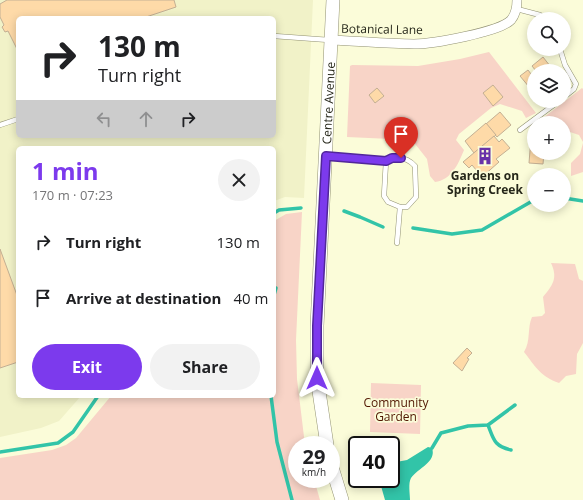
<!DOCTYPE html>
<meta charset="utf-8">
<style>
:root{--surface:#fff;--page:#f2f2f2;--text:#202124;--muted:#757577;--accent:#7c3aed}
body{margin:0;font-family:"Open Sans",sans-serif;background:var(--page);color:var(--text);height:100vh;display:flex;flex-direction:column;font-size:15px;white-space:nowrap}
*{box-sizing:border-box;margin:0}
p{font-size:13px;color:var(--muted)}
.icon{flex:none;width:22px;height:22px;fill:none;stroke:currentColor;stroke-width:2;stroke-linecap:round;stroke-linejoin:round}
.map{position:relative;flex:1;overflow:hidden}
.sheet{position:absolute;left:16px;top:146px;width:260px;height:252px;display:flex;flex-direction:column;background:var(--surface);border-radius:6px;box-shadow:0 2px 10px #0003}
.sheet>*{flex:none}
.guide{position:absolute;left:16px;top:16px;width:260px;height:122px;border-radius:6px;box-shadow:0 2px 10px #0003;background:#fff;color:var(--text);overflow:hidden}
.tools{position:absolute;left:527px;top:12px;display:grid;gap:8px}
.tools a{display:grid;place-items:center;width:44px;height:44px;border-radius:50%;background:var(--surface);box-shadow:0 2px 10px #0003;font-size:20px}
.speed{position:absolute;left:288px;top:436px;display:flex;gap:8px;font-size:20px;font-weight:700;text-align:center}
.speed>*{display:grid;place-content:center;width:52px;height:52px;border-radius:50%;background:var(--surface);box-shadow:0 2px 10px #0003;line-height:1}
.speed small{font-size:10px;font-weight:400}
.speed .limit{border:2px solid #111;border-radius:6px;background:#fff;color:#111}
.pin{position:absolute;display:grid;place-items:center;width:34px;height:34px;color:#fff;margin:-41px -17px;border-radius:50% 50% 50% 0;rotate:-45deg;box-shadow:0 0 4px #0007}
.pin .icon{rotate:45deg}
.me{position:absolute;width:44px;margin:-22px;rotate:0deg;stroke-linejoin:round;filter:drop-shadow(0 0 3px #0008)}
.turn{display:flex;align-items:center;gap:14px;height:84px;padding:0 16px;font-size:18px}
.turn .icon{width:52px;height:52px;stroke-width:2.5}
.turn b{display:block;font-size:28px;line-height:34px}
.lanes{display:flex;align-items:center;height:38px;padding:0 16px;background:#0003;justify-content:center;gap:20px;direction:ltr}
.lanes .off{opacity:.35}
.round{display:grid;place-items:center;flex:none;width:42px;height:42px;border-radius:21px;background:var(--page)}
.headline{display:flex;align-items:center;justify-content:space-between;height:68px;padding:0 16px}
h1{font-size:24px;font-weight:700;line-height:30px;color:var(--accent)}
.button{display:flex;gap:8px;margin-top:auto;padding:8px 16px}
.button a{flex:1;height:46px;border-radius:24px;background:var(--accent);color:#fff;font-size:16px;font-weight:700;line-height:46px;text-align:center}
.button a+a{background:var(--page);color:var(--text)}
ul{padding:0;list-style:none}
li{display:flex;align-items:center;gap:12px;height:56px;padding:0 16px}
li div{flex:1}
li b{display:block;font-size:15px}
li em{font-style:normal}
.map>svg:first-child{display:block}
</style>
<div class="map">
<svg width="583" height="500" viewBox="0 0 583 500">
<rect width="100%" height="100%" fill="#fbfcd9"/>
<path fill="#f1f2c8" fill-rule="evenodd" d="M0 0H313L304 198 285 197 274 201V148H18V396H81L59 421 41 428 0 437ZM18 18H274V136H18Z"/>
<g fill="#f8d4c7">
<path d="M489 52 536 113 526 118 522 111 500 104 491 108 459 134 456 140 464 150C458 165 451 180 435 182L430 176 427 159 412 140 347 137 350 66 352 65 418 66 460 59Z"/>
<polygon points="582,88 583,89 583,142 579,135 564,130 564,123 546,123 543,118"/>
<polygon points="583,143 583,172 571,176 571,163 580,154"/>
<polygon points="302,212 296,340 297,379 305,445 297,445 297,479 314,479 320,500 0,500 0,458 52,450 66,445 76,438 111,396 274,396 274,221 286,214"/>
<path d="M551 263 575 264 579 279 583 281V343L577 354 576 374 566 376 559 383C541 377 535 366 524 352 531 341 527 328 532 317L542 316 545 313 543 297C553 285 558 278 551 263Z"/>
<polygon points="371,383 421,385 420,434 370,432"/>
</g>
<path fill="#32c4a8" d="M428 447 432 448C437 462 418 468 411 478 408 483 410 494 410 500H385L379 479H391V463L407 460Z"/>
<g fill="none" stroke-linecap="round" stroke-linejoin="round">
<g stroke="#32c4a8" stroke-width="3.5">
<polyline points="564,198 583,201"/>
<polyline points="344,211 360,217 383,227"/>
<polyline points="274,213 279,210 301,208"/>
<polyline points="413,228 452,234 482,230 534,200"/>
<polyline points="274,295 276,288"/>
<polyline points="271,396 277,442 292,500"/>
<path d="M488 425C494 440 494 446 511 450"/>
<polyline points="432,448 441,433 468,426 488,425 515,405"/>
<polyline points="0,452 58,443 73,432 98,396"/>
</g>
</g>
<g fill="#fedaa8" stroke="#c3af93">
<polygon points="7,0 174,0 176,7 143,18 18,18 18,51 8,31 5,32 2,27 4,25 0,17 0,4"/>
<polygon points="543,57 554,71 536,71 532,66"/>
<polygon points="528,70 534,78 534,93 520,76"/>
<polygon points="493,85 503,97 493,106 483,93"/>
<polygon points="377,88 384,96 375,103 369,95"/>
<polygon points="500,112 511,125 497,137 486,124"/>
<polygon points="486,123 496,135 474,153 465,141"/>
<polygon points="494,136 499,142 502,139 510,148 496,159 499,162 482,177 472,165 469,168 463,162"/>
<polygon points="531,138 534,138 534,153 544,153 543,164 529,163"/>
<polygon points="0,249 18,298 18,362 0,368"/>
<polygon points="467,348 472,353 467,358 469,359 462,371 453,363"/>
</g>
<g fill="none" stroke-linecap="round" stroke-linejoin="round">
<g stroke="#929273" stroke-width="5.5">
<g id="lane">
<polyline points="517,9 540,15 544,19"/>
<polyline points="274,36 329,40"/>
<polyline points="560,49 565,65 576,84 574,89 564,97"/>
<polyline points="0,125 18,119"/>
<polyline points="520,130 559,101"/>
<path d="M328 156 386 161C397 156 407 157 415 166L416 197 407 207H400L397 243"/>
<polyline points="386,161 384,196 388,202 400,207"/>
</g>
</g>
<g stroke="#929273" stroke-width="10">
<path id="street" d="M331 40C359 41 386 44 414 44 432 44 500 32 511 20 516 14 517 7 517 0"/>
</g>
<g stroke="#929273" stroke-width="14">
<g id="secondary">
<path id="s1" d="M327 445 317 378V326L333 0"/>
<polyline points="331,464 342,500"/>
</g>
</g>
<use href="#lane" stroke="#fff" stroke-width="4.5"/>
<use href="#street" stroke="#fff" stroke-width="9"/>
<use href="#secondary" stroke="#fff" stroke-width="13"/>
</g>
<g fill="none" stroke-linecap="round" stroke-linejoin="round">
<g stroke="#51269a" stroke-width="10">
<polyline id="route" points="317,378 317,326 326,156 386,161 392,158 401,158"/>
</g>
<use href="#route" stroke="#7c3aed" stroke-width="7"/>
</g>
<defs>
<g id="building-bare" transform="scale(1.38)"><path d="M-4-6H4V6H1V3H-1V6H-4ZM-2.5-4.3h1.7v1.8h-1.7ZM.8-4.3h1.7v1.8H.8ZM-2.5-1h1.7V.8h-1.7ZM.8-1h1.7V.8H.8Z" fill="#6932a8" stroke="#fbfcd9" stroke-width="2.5" paint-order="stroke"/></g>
</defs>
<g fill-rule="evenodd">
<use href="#building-bare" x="485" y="156"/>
</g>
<g text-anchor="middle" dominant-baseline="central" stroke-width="3.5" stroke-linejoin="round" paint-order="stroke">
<g font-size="12" fill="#26271a" stroke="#fbfcd9">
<text transform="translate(382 29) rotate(1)">Botanical Lane</text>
<text stroke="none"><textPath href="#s1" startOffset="343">Centre Avenue</textPath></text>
</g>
<g font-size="12" font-weight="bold" fill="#26271a" stroke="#fbfcd9">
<text x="485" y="175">Gardens on<tspan x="485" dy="14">Spring Creek</tspan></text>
</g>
<g font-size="12" fill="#501600" stroke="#fbfcd9">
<text x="396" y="402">Community<tspan x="396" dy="14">Garden</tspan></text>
</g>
</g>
</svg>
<div class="tools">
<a><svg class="icon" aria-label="search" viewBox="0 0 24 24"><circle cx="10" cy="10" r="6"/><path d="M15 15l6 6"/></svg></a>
<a><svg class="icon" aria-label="layers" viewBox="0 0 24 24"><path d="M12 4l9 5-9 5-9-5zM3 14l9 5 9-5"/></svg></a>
<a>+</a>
<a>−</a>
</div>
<div class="speed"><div>29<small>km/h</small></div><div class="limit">40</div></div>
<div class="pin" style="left:401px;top:158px;background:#d93025"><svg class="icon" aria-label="arrive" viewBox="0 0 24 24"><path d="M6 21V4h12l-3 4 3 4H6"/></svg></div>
<svg class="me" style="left:317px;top:378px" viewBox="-20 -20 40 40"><path d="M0-17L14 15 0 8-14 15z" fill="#7c3aed" stroke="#fff" stroke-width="4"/></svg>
<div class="guide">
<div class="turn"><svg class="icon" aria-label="right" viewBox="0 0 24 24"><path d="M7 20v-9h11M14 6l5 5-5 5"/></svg><div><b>130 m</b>Turn right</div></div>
<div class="lanes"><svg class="icon off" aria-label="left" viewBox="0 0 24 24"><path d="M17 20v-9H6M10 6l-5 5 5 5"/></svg><svg class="icon off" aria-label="ahead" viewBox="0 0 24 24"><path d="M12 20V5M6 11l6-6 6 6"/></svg><svg class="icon" aria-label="right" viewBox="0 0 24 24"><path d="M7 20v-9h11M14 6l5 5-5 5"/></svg></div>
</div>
<section class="sheet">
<div class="headline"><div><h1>1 min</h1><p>170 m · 07:23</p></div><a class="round"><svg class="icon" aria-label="close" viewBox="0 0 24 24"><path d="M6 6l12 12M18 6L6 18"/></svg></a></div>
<ul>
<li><svg class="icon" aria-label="right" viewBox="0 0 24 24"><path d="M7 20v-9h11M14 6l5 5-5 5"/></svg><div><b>Turn right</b></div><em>130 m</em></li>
<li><svg class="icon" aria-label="arrive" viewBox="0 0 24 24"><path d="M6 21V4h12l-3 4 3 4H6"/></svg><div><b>Arrive at destination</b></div><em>40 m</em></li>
</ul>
<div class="button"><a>Exit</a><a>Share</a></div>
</section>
</div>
